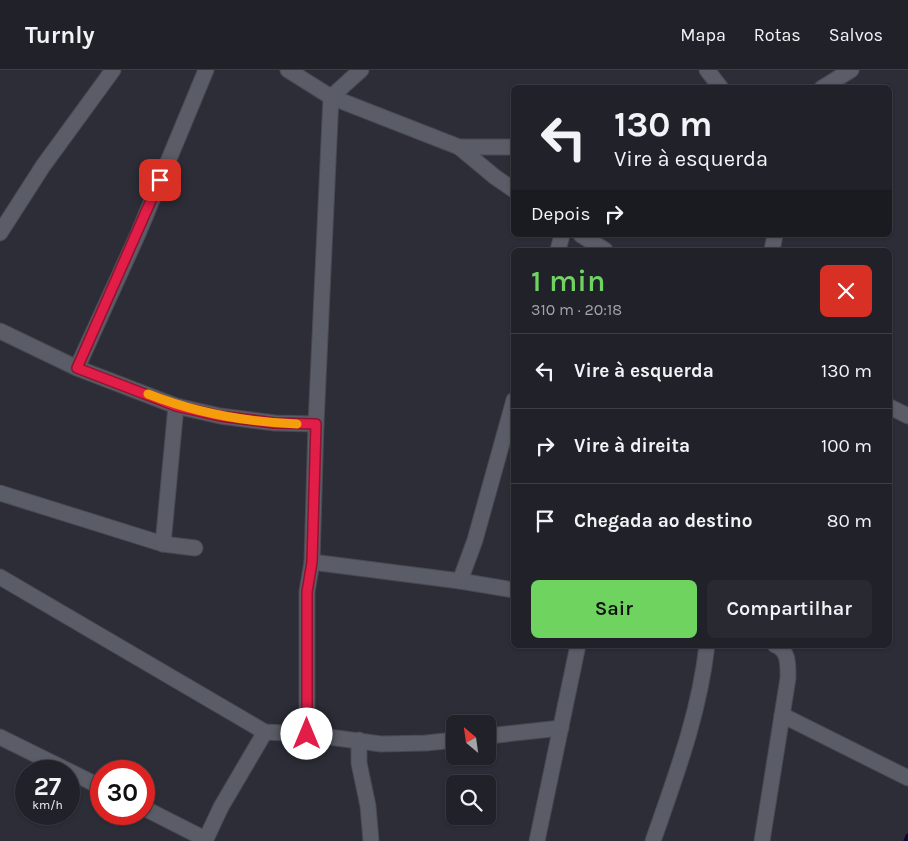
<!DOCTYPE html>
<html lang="pt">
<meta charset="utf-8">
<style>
:root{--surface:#212229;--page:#292a31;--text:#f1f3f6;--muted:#a2a4a8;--line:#3e3f46;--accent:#6fd35f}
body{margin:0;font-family:Karla,sans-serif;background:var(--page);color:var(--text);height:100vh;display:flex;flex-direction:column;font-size:19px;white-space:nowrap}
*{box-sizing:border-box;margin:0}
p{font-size:16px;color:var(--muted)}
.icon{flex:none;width:28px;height:28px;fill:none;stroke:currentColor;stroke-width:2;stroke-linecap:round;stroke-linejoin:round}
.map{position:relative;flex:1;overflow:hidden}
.panel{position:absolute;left:511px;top:178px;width:381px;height:400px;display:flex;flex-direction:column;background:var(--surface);border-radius:8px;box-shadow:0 1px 4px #0004,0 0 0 1px var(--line)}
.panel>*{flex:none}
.banner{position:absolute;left:511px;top:15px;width:381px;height:152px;border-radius:8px;box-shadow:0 1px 4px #0004,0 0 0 1px var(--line);background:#212229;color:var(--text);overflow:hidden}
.needle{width:32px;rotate:331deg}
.fabs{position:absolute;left:446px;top:645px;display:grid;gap:10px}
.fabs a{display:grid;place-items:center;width:50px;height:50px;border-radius:8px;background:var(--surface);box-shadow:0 1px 4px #0004,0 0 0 1px var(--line);font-size:25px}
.speed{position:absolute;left:15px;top:690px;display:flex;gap:10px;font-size:25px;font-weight:700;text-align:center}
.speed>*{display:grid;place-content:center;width:65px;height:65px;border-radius:50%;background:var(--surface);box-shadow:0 1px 4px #0004,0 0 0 1px var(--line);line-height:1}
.speed small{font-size:12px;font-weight:400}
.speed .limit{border:8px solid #d22;background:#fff;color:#111}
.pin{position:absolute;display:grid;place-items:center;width:42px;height:42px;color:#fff;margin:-21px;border-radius:10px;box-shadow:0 2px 8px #0006}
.me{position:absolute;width:55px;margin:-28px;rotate:0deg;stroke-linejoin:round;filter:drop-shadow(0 0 4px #0008)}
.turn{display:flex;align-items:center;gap:18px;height:105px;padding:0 20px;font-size:22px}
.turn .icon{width:65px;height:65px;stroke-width:2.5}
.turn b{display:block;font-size:35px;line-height:42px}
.then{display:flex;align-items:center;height:48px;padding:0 20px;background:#0003;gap:10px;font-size:19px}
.round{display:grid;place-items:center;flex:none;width:52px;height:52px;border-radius:8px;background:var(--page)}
.summary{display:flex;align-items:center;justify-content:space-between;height:85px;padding:0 20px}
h1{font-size:30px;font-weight:600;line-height:38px;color:var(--accent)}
.cta{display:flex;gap:10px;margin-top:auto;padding:10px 20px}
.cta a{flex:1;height:58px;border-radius:8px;background:var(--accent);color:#111;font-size:20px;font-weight:600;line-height:58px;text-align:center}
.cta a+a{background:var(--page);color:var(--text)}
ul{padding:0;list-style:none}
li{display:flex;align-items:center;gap:15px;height:75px;padding:0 20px;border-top:1px solid var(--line)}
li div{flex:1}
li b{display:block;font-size:19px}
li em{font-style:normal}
header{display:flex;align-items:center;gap:30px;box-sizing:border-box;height:70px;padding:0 25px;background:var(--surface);border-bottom:1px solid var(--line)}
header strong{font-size:24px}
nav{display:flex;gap:28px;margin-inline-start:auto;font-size:18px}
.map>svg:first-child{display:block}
</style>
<header>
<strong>Turnly</strong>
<nav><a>Mapa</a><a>Rotas</a><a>Salvos</a></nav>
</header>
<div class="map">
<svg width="908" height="771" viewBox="0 0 908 771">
<rect width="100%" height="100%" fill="#2c2d37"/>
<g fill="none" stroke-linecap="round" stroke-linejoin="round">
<polyline stroke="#0d063a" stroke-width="5" points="906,771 908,766"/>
<g stroke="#484951" stroke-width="17">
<g id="minor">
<polyline points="288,0 331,27 459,77 514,77"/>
<polyline points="707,0 721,18"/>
<polyline points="822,18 851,0"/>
<polyline points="459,77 495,107 514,120"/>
<polyline points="0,163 43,96 113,0"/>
<polyline points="581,165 605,180"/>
<polyline points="558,180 562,165"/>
<polyline points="772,180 775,165"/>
<polyline points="0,261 77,298 176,336 220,346 275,353 316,354"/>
<polyline points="77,298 138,164 206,0"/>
<polyline points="890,337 908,346"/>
<polyline points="0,423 163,474 195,478"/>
<polyline points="163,474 176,336"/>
<polyline points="312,492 460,511 514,520"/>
<polyline points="0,507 265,662 307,664 381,674 426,673 455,670"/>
<polyline points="460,511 475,470 514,330"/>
<polyline points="782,645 908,708"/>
<polyline points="307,664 307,522 312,492 316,354 331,27 361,0"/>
<polyline points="488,666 561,658"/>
<polyline points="0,667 101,717"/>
<polyline points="359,670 359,693 368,736 371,771"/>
<polyline points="144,738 205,769"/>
<polyline points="205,771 221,737 265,662"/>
<polyline points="537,771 578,575"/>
<path d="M653 771C676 705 699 645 707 575"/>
<path d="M762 771 788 608C788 595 789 580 775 575"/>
</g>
</g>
<use href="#minor" stroke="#5a5c67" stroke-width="15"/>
</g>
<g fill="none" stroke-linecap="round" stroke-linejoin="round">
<g stroke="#92132f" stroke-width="12">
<polyline id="route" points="160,110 77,298 176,336 220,346 274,353 316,354 312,492 307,522 307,664"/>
</g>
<use href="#route" stroke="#e11d48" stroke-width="9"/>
<path stroke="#f59e0b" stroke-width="9" d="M148 324C196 343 245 352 297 354"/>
</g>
</svg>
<div class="fabs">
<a><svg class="needle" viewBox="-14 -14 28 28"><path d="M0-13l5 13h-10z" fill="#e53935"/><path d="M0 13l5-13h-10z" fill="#a2a4a8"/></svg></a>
<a><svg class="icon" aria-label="search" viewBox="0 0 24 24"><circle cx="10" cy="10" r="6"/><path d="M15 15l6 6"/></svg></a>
</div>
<div class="speed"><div>27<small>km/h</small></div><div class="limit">30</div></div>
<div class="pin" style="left:160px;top:110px;background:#d93025"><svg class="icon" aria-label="arrive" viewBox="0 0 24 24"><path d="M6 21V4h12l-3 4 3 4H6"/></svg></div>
<svg class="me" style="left:307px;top:664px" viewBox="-20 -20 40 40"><circle r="19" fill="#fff"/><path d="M0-13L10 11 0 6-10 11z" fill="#e11d48"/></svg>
<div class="banner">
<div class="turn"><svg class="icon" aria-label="left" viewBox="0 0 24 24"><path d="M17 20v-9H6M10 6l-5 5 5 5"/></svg><div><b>130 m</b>Vire à esquerda</div></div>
<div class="then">Depois<svg class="icon" aria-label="right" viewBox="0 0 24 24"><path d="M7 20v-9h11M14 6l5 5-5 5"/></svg></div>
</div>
<section class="panel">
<div class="summary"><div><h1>1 min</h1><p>310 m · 20:18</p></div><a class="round" style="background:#d93025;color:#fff"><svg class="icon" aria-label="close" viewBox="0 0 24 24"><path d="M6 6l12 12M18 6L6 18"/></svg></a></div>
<ul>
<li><svg class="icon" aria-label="left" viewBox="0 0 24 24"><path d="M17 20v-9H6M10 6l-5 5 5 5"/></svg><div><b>Vire à esquerda</b></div><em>130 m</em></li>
<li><svg class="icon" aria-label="right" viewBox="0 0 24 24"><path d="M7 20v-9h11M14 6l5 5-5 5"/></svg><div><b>Vire à direita</b></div><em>100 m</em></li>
<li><svg class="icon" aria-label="arrive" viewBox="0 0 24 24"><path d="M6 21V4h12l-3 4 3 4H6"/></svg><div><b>Chegada ao destino</b></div><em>80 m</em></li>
</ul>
<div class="cta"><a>Sair</a><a>Compartilhar</a></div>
</section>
</div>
